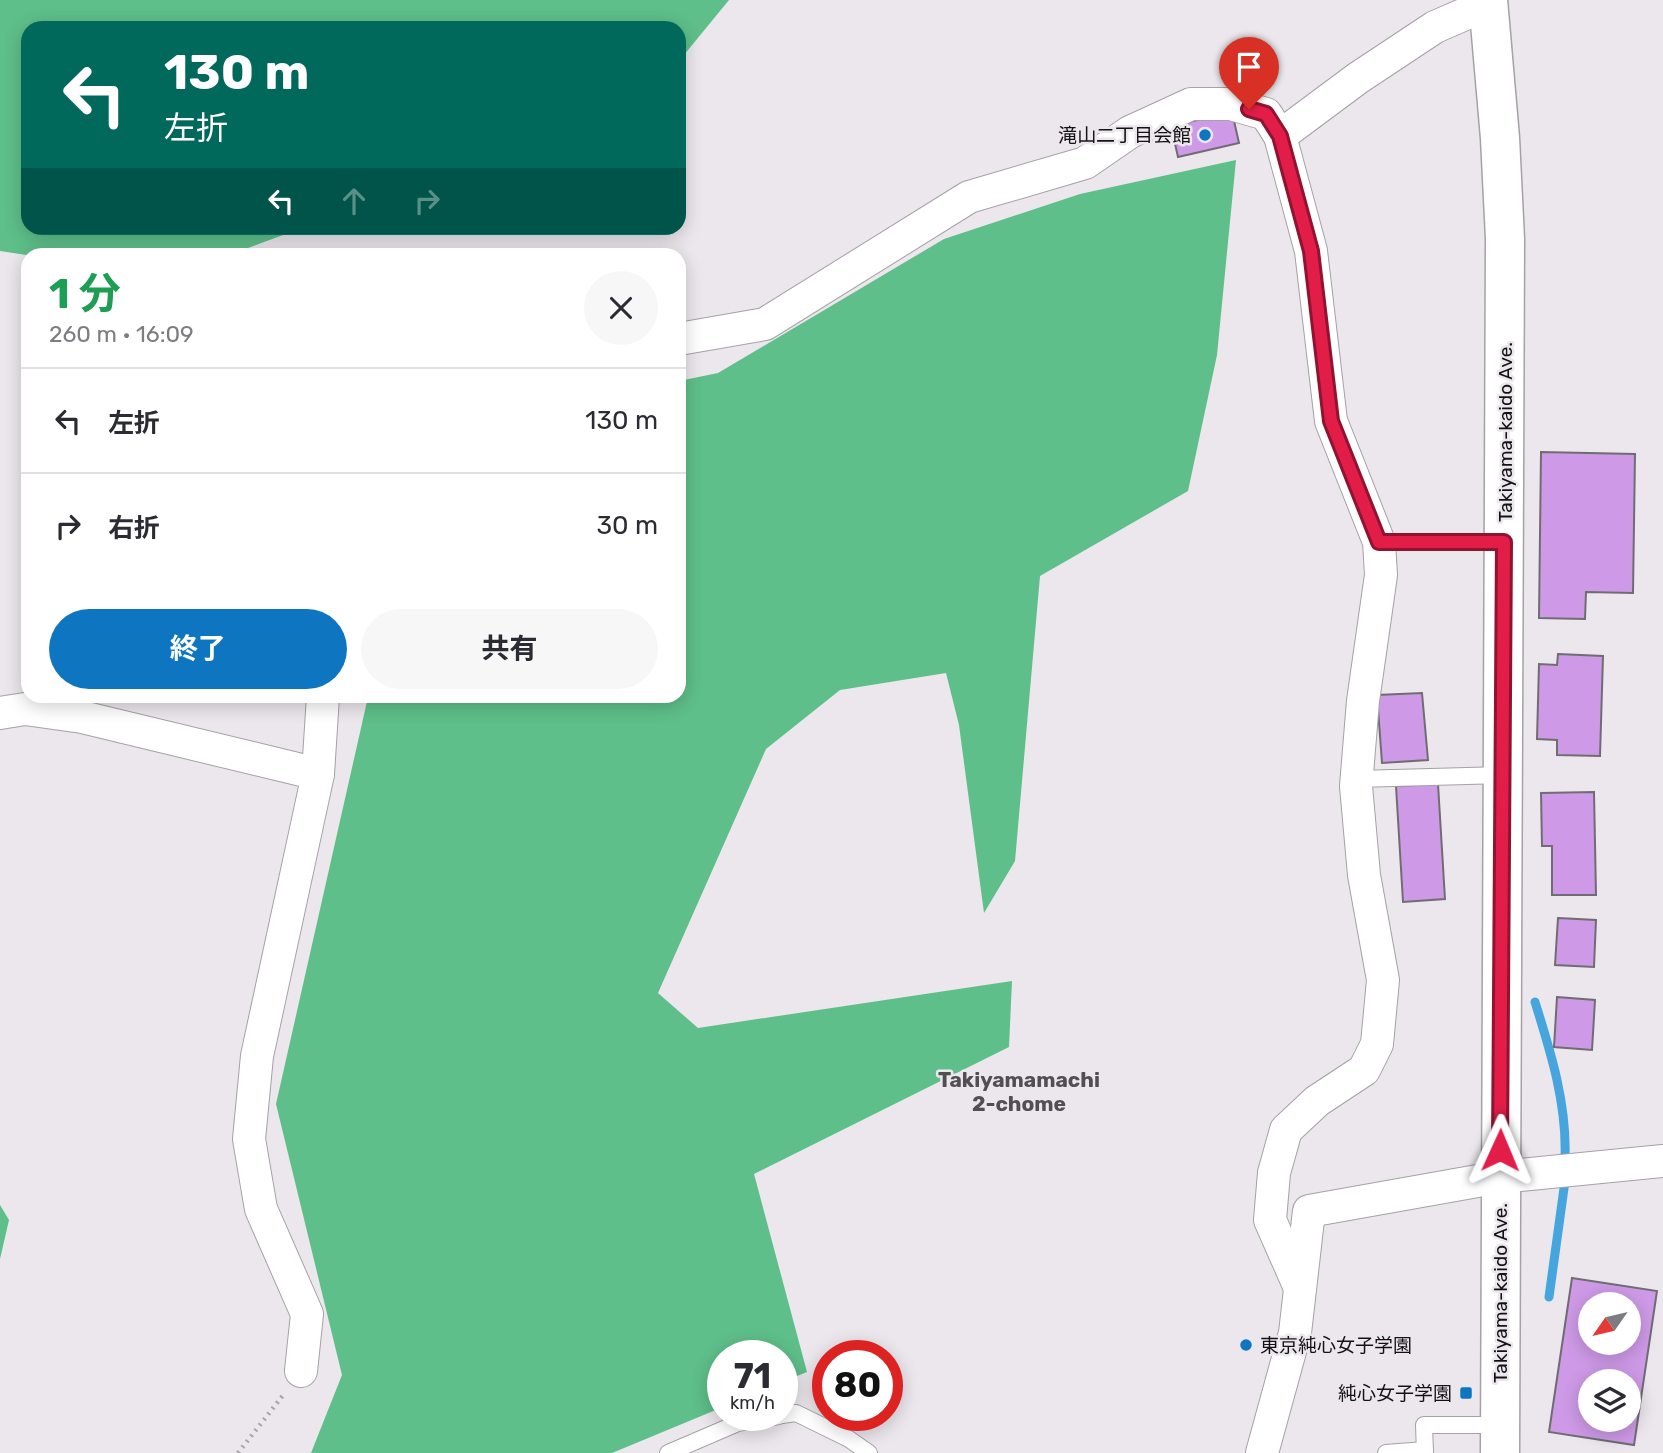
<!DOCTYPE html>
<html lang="ja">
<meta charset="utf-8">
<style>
:root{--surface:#fff;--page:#f7f7f7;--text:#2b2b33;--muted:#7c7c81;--line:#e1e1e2;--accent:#0e76c1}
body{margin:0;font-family:Rubik,"Noto Sans JP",sans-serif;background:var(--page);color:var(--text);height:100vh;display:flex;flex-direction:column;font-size:26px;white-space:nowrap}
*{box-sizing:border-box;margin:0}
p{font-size:23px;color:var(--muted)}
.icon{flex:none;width:38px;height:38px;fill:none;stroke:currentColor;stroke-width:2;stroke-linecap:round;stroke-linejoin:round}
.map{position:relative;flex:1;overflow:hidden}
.sheet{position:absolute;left:21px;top:248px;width:665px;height:455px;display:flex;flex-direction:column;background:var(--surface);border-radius:21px;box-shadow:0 4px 18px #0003}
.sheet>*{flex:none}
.banner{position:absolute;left:21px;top:21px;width:665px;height:214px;border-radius:21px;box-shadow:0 4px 18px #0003;background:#00695c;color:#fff;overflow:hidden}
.needle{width:46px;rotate:236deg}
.fabs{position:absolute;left:1578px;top:1292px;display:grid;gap:14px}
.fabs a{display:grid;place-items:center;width:63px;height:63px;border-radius:50%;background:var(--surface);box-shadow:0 4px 18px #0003;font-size:35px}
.speed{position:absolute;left:707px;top:1340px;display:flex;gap:14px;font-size:35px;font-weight:700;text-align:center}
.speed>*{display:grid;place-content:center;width:91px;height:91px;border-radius:50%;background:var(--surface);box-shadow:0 4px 18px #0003;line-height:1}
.speed small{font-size:18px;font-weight:400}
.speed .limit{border:10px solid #d22;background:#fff;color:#111}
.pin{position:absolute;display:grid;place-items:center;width:60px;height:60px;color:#fff;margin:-72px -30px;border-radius:50% 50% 50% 0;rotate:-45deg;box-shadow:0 0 7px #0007}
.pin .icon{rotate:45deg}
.me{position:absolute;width:77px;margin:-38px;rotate:1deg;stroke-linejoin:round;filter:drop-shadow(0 0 5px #0008)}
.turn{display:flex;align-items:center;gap:24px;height:147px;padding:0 28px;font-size:32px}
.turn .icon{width:91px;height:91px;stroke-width:2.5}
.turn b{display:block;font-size:49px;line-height:60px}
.lanes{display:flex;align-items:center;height:66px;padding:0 28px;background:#0003;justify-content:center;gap:35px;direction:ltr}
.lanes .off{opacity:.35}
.round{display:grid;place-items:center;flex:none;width:74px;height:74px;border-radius:37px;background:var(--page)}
.headline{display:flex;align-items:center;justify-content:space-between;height:119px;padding:0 28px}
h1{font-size:42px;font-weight:700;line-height:52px;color:#1e9e55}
.primary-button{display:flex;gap:14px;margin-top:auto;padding:14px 28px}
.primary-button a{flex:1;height:80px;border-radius:42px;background:var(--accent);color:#fff;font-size:28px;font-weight:700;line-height:80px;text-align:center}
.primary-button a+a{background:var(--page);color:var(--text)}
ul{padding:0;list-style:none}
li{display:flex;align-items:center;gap:21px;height:105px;padding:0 28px;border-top:2px solid var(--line)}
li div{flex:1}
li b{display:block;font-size:26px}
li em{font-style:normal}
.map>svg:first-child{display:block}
</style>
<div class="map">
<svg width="1663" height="1453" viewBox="0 0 1663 1453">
<rect width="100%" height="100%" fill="#ebe7ec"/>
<g fill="#5ebf8a">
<polygon points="0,0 729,0 679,61 679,28 28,28 28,228 302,228 229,255 33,256 0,251"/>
<polygon points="1236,160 1217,355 1188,491 1040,576 1015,861 984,913 959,725 946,673 840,690 766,749 658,993 698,1028 1012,981 1009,1047 754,1174 807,1372 782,1382 782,1356 723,1356 723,1407 612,1453 311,1453 342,1375 276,1104 368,697 679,696 679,381 718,373 944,239 1080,194"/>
<polygon points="0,1205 9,1220 0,1259"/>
</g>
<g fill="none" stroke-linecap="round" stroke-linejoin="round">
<g stroke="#46a5dd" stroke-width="9">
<path d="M1535 1002C1551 1053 1567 1104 1565 1158"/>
<polyline points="1549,1297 1565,1181"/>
</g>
</g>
<g fill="#ce9ae7" stroke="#706d72" stroke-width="2" fill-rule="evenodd">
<polygon points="1232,112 1239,143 1178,157 1171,126"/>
<polygon points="1541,452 1635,454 1633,593 1586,592 1585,619 1539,618"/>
<polygon points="1558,654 1603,656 1600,756 1557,755 1557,740 1537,739 1539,664 1557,665"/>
<polygon points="1422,693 1428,760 1382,763 1377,695"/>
<polygon points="1438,784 1445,899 1403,902 1396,786"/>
<polygon points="1594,792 1596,895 1552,895 1552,846 1542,846 1541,793"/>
<polygon points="1558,918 1596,920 1594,967 1555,965"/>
<polygon points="1557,997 1595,1000 1592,1050 1554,1047"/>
<path d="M1572 1278 1657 1291 1634 1445 1549 1432ZM1591 1304H1629V1342H1591ZM1591 1381H1629V1419H1591Z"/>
</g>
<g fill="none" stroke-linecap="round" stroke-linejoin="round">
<g stroke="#a5a1a6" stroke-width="18">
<g id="lane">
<polyline points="1379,542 1504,542"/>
<polyline points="1357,779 1504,775"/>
<polyline points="782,1415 796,1413 849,1439 869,1453"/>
<polyline points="668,1453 738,1423 779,1416"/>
<polyline points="1386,1453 1425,1450"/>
<polyline points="1425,1453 1424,1425 1499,1425"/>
</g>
</g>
<g stroke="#a5a1a6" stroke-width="34">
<g id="street">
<polyline points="1280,136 1311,251 1331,421 1379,542 1381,575 1363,701 1356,786 1364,875 1383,980 1377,1044 1364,1070 1317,1101 1286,1130 1274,1173 1270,1220 1300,1288"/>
<polyline points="679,339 765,324 969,197 1085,163 1130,132 1191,104 1231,104 1266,114 1280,136 1358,78 1435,27 1488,4"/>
<polyline points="0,713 25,709 82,717 318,774"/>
<polyline points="301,1371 307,1314 261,1209 249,1139 257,1056 318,774 323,696"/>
<polyline points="1262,1453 1295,1333 1309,1211 1500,1177 1663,1161"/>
</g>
</g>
<g stroke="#a5a1a6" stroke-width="41">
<polyline id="highway" points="1488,0 1500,138 1505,239 1500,1453"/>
</g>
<polyline stroke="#a8a5a9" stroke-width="4.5" stroke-dasharray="2 5" stroke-linecap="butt" points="238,1453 284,1394"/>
<use href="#lane" stroke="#fff" stroke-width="16"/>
<use href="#street" stroke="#fff" stroke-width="32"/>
<use href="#highway" stroke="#fff" stroke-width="38"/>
</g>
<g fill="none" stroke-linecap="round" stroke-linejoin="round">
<g stroke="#92132f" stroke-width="18">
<polyline id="route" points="1249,109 1266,114 1280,136 1311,251 1331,421 1379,542 1504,542 1500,1150"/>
</g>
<use href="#route" stroke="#e11d48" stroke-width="12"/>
</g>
<g fill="#0e76c1" stroke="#ebe7ec" stroke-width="2.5">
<circle cx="1205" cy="135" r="7"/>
<circle cx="1246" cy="1345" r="7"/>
<rect x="1459" y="1386" width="14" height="14" rx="3.5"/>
</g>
<g text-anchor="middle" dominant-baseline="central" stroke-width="5" stroke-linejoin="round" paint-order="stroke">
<g font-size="19" fill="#121113" stroke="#ebe7ec" text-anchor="end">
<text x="1191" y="135">滝山二丁目会館</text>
<text x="1260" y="1345" text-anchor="start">東京純心女子学園</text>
<text x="1452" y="1393">純心女子学園</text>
</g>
<g font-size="19" fill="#121113" stroke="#ebe7ec">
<text transform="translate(1505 432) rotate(-90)">Takiyama-kaido Ave.</text>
<text transform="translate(1500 1293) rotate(-90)">Takiyama-kaido Ave.</text>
</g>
<g font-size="21" font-weight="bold" fill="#524e53" stroke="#ebe7ec">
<text x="1019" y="1079">Takiyamamachi<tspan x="1019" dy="24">2-chome</tspan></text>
</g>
</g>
</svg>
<div class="fabs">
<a><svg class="needle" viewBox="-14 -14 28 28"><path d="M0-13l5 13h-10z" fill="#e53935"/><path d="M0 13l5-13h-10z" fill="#7c7c81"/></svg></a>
<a><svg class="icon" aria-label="layers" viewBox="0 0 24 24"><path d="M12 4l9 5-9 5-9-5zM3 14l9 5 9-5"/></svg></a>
</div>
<div class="speed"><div>71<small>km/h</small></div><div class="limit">80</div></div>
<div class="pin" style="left:1249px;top:109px;background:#d93025"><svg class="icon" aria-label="arrive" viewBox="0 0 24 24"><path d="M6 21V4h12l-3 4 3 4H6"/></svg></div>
<svg class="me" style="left:1500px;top:1150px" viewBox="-20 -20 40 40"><path d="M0-17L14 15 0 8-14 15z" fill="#e11d48" stroke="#fff" stroke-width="4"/></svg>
<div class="banner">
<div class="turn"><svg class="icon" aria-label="left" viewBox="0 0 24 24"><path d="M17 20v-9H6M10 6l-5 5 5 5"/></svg><div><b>130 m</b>左折</div></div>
<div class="lanes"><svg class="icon" aria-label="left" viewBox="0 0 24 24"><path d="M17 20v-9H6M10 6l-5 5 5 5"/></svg><svg class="icon off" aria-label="ahead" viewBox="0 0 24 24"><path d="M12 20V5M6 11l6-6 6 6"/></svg><svg class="icon off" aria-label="right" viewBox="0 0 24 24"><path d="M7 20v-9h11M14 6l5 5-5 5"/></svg></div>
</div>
<section class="sheet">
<div class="headline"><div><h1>1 分</h1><p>260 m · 16:09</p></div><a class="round"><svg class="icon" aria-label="close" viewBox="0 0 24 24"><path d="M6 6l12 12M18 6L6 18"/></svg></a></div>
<ul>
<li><svg class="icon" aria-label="left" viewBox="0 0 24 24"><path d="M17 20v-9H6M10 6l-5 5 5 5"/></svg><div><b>左折</b></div><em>130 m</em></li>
<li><svg class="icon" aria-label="right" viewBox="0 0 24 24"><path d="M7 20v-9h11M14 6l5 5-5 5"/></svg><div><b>右折</b></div><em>30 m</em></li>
</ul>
<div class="primary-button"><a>終了</a><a>共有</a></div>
</section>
</div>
